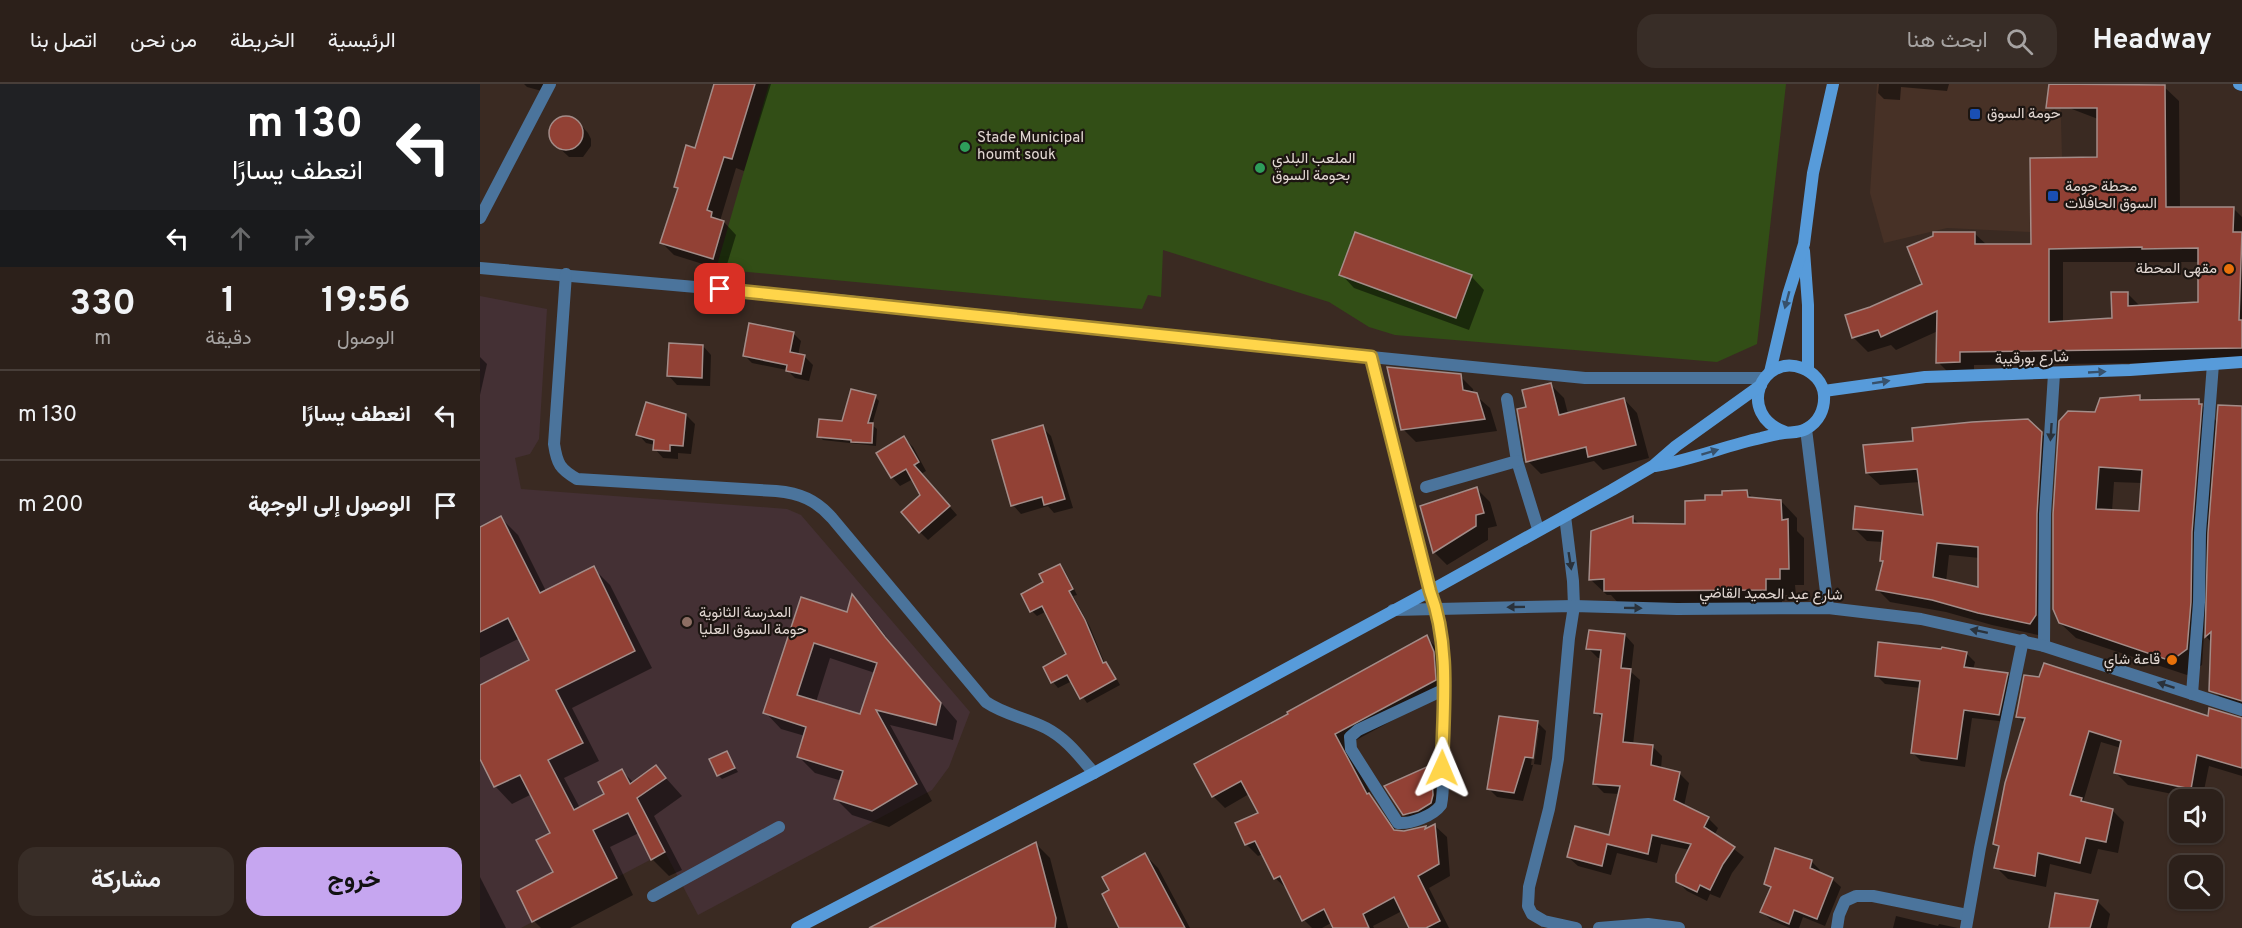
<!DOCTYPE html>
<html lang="ar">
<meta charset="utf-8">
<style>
:root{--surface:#2c201a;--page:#382d27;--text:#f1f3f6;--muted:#a6a3a2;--line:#483e39;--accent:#c6a6f0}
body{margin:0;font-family:Overpass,Vazirmatn,sans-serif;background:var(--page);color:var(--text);direction:rtl;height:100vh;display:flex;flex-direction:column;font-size:22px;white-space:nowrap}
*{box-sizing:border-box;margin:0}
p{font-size:20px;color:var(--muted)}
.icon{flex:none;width:33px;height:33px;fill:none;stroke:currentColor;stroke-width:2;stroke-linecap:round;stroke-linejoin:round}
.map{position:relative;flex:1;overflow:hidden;direction:ltr}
.sheet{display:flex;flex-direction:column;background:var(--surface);width:480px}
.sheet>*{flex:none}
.top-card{background:#202124;color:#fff;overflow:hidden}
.fabs{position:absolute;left:1689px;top:705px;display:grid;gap:12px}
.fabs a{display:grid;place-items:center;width:54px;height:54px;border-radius:12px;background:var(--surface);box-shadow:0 2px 4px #0004,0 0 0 2px var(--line);font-size:30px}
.pin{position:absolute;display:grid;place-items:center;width:51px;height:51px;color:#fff;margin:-26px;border-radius:12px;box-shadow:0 3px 9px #0006}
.me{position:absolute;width:66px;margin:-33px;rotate:1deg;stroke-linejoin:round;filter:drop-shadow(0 0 4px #0008)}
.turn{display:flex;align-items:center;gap:21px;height:126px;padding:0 18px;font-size:27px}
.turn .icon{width:78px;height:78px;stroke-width:2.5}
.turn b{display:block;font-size:42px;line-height:51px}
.lanes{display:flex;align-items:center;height:57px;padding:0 18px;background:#0003;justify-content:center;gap:30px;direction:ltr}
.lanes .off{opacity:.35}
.eta{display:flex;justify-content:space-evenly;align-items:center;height:102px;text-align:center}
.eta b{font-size:36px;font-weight:700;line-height:42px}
.button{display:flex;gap:12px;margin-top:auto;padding:12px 18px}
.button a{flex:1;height:69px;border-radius:18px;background:var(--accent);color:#111;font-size:24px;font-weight:700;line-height:69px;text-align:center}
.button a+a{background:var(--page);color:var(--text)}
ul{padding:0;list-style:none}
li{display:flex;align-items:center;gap:18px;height:90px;padding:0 18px;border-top:2px solid var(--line)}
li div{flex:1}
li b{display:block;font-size:22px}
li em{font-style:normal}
header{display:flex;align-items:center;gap:36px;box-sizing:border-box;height:84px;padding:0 30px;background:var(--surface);border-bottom:2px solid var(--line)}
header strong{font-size:28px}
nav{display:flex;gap:33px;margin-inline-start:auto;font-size:21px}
.search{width:420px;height:54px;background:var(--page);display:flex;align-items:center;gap:15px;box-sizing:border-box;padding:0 21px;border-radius:18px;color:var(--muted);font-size:22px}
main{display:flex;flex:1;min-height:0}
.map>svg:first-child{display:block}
</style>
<header>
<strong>Headway</strong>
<div class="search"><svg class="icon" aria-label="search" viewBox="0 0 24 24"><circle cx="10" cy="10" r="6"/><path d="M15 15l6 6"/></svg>ابحث هنا</div>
<nav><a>الرئيسية</a><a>الخريطة</a><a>من نحن</a><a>اتصل بنا</a></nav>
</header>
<main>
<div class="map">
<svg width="1762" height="844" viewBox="0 0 1762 844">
<rect width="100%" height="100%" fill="#3a2a22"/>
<polygon fill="#473126" points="1397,0 1580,0 1582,73 1549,74 1550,148 1467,144 1404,159 1390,109"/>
<polygon fill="#443034" points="0,212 67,225 59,355 50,370 35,374 41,405 307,425 321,431 490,628 469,683 452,706 218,831 185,768 41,844 0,844"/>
<polygon fill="#324e16" points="289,0 1306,0 1277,260 1237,278 915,251 889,243 849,218 683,166 681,213 668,211 662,225 236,185"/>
<g fill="#0007" fill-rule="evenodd">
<polygon points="44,0 64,0 62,7 47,3"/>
<polygon points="236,0 291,0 264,87 256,84 240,137 244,138 256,151 245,187 194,171 182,159 199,106 195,103 216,66"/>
<polygon points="1399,0 1469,0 1467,7 1421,3 1420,16 1404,15 1398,9"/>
<path d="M1571 0H1681L1699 17 1700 125 1753 124 1762 133V278L1494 281V292H1472L1458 278V247L1416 266 1411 261 1388 268 1374 254 1367 232 1391 224 1444 200 1494 149 1507 161H1553L1619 75 1618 35 1584 22 1570 8ZM1583 178H1720L1719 220 1661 223 1647 209 1634 236 1583 239Z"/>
<polygon points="86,33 99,39 108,49 111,55 111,62 103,73 89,73 74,59 71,53 71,45 74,39 80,35"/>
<polygon points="861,190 991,192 1004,206 989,246 874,204"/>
<polygon points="313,249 321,257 318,271 325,273 333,281 329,297 315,294 307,286 272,279 265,272"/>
<polygon points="223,262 231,271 230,302 197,301 189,292"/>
<polygon points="0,273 7,280 0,311"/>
<polygon points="980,292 993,305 994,310 1010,324 1017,347 936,358 923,345"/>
<polygon points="1071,301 1084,314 1088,330 1144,315 1157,329 1169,374 1123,386 1114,377 1061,390 1048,377"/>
<path d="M1659 312 1664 317H1718L1738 339 1762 323V622L1745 618 1731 604 1732 559 1724 550 1722 581 1707 591 1596 554 1580 539 1616 329ZM1634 398 1662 399 1660 429 1632 427Z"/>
<polygon points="395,313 399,317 392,341 397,345 396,362 343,356 339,352 363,339"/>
<polygon points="206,331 215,340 211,370 198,369 198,375 183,374 175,365 175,361 166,359 158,350"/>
<polygon points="562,343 571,352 593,424 574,429 568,422 541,430 533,421"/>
<path d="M1561 349 1574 362 1563 552 1512 541 1466 528 1410 518 1398 506 1404 479 1401 476 1403 458 1387 457 1374 444 1445 433 1440 398 1400 401 1387 389ZM1469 471 1500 474V505L1466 498Z"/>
<polygon points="424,354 433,363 446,387 441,390 477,431 448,456 440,448 442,411 433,395 420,402 412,393"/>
<polygon points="997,405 1010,418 1017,442 1008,444 1008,456 967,481 954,468"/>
<polygon points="1267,408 1274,415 1301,417 1317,434 1317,447 1324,454 1324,501 1315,501 1316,511 1302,511 1302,522 1142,523 1131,511 1127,511 1110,495 1153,434 1160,441 1206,441 1226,418"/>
<polygon points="21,434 38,451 66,507 113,484 130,501 172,584 92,624 119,677 84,694 100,724 126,710 142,687 154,699 176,683 202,712 174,732 202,786 189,792 172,775 159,749 130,763 153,811 90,844 61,844 54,837 75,788 72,749 52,710 32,720 15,702 0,672 0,603 51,577 40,554 0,574 0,444"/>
<polygon points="580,482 585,487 597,511 593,512 610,543 625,580 631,585 640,601 607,619 592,597 578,604 573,598 565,583 588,571 567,527 557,532 552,527 565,499"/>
<path d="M373 513 388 529 421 572 477 637 473 656 410 641 452 717 409 743 372 731 356 715 362 697 335 689 318 672 325 652 301 645 285 628 321 515 368 530ZM350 574 395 589 381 632 336 618Z"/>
<polygon points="1145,551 1154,561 1151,588 1160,596 1153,661 1173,663 1182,672 1181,685 1199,689 1209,699 1204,722 1228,734 1238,744 1235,750 1264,773 1252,789 1240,814 1230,810 1227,817 1207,807 1197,797 1210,766 1181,760 1177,779 1137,769 1131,791 1098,782 1088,773 1130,753 1139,710 1124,709 1114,699 1122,635 1116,628 1121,574 1118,574 1108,564"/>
<polygon points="946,553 958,565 967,607 865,662 895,717 917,748 924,749 945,743 948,746 955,742 967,753 970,792 949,804 969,844 930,844 922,827 893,842 894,844 855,844 851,839 842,844 832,844 824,836 807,805 795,794 783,770 778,772 766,760 780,729 769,710 745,724 733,712 810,631"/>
<polygon points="1486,569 1495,578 1493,586 1527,590 1536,599 1528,638 1492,634 1485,683 1441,677 1432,668 1441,604 1405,600 1396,591"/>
<polygon points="1537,632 1762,643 1762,692 1729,682 1722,716 1648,701 1636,689 1641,664 1621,658 1603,718 1632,726 1644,738 1638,769 1618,765 1611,790 1570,780 1566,803 1528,795 1516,783 1520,765 1515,760 1545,640"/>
<polygon points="1058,639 1066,647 1061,681 1054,680 1059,644 1056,644 1051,681 1053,681 1043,717 1017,713 1009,705"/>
<polygon points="246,669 258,688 242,695 238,691"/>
<polygon points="950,683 959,691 961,720 933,739 924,730"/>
<polygon points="555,759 570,774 588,844 391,844"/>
<polygon points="665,771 678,784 710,844 641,844 631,807"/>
<polygon points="1331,777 1340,786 1339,790 1352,795 1361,803 1345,842 1323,833 1319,844 1310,844 1291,836 1282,828 1291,805 1285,800"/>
<polygon points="0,793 26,844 0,844"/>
<polygon points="1617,817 1630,830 1627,844 1571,844"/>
<polygon points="1416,832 1458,842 1459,840 1478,844 1413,844"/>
</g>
<g fill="#924135" stroke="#a38c88" stroke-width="1.5" fill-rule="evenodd">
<polygon points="234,0 275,0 252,75 244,73 227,126 232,128 231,133 244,137 233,175 180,159 198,104 194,103 206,61 215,64"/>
<path d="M1569 0 1685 1 1686 123H1754L1753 148H1762L1759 236H1762V264L1480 268V278L1456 279 1457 227 1401 253 1398 246 1372 254 1365 231 1390 223 1442 200 1427 163 1453 152V148H1495V160H1551L1550 74 1617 73V24H1566ZM1662 163V165L1718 164V218L1648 222V208H1631L1632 234 1569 238V165Z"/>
<circle cx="86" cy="49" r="17"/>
<polygon points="875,148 992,191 976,234 859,191"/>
<polygon points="269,239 314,248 310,268 325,271 321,290 306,287 307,281 263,272"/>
<polygon points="189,259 223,261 222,294 187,292"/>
<polygon points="907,283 981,290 983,306 997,309 1005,335 921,346"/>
<polygon points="1071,299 1079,331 1144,314 1156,361 1108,373 1106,363 1046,378 1037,325 1046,323 1042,306"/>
<polygon points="371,305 396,311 388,339 393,339 392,359 371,358 371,356 337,353 339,335 362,337"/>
<path d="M1660 311V316L1719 315V320H1722L1712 448 1711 518 1707 565 1691 577 1579 539 1573 525V430L1579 337 1588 327 1615 328 1620 314ZM1619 383 1662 386 1659 427 1616 425Z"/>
<polygon points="166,318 206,330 203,362 190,361 190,367 173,366 174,356 156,351"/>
<polygon points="1738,321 1762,322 1762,617 1729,607 1731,548 1725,553 1728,449"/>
<path d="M1548 335 1562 348 1557 430 1556 531 1550 540 1498 529 1452 516 1396 506 1403 477H1400L1403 447 1373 445 1375 422 1443 431 1437 385 1386 389 1383 361 1433 357 1432 344 1492 338ZM1457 459 1498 463V503L1453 493Z"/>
<polygon points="563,341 585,415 564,421 562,413 531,422 512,356"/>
<polygon points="424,352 439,378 434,381 470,422 439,449 421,428 440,411 426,385 411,394 396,369"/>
<polygon points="997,403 1004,429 996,431 996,442 953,469 940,422"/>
<polygon points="1267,406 1268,413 1301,416 1302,436 1308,435 1309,485 1300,485 1300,495 1286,495 1286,506 1124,507 1124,495 1109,496 1111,447 1153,432 1153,439 1205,440 1205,417 1225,416 1225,411 1242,411 1242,407"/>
<polygon points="21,432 60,509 114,482 155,567 76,606 103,659 68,676 94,726 124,710 118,698 142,685 150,700 176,681 186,694 157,714 185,768 171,776 148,729 113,746 137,794 52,838 37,807 73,788 56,756 70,749 40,691 14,703 0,675 0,601 49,576 28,534 0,548 0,443"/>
<polygon points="580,480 593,505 589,507 605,536 623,579 626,578 636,595 600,615 587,591 571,599 563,583 586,570 562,522 550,528 541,510 563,498 559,490"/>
<path d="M372 510 405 553 461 619 456 641 396 626 437 700 392 727 354 715 363 687 317 673 326 643 283 629 321 513 367 528ZM334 559 397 579 380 630 317 611Z"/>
<polygon points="1109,546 1145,550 1141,584 1151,585 1143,658 1173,661 1171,681 1200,688 1194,716 1229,733 1224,743 1255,763 1243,780 1230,806 1220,801 1217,808 1196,798 1196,791 1211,760 1172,751 1168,770 1127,760 1122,782 1087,773 1095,742 1129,751 1140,702 1113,700 1122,630 1114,629 1121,566 1106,565"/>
<polygon points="947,551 954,568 956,596 855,650 887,710 889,709 914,746 924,747 946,742 945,745 955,740 959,780 938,792 960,837 946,844 929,844 914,813 883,830 889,844 853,844 844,825 822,837 800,792 794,795 775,757 765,761 755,739 778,729 761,697 732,713 714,680 808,630 807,628"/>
<polygon points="1398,558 1461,565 1462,563 1487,568 1484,583 1528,589 1519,631 1484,626 1477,675 1431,669 1440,597 1395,592"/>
<polygon points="1564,579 1728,632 1729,624 1762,634 1762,684 1717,671 1711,705 1634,689 1641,657 1609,647 1590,711 1602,714 1601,717 1633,725 1626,758 1606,754 1600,779 1558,769 1555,792 1514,784 1519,762 1513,760 1525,699 1545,634 1536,633 1544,591 1559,593"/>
<polygon points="1019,632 1058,637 1053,674 1045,673 1034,709 1007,705"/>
<polygon points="247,667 255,684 237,692 229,675"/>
<polygon points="951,681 953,711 951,719 938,727 923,731 904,702"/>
<polygon points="556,758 576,834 575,844 389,844"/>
<polygon points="1295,764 1332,776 1330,784 1353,794 1337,835 1314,826 1309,840 1280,828 1291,803 1284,800"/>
<polygon points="665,769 705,844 639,844 622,810 629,806 622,793"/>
<polygon points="1575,809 1618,816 1610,844 1569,844"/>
</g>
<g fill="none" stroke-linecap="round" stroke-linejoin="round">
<g stroke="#4b749c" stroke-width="12">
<polyline points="1027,315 1037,377 1058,445"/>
<polyline points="946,403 1037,377"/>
<polyline points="173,812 299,743"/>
</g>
<g stroke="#4b749c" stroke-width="12">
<polyline points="0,134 70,0"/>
<polyline points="0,184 329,213 891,273 1105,294 1285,294"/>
<path d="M86 190 74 360C77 380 80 385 97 395L296 407C320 409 336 416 352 434L506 618C525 631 547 634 566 644 587 655 599 672 614 689"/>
<path d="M891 273 950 507C969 556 963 610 963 662 962 681 965 702 961 721 953 732 931 740 918 739L871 665 870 653 878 646 963 606"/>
<polyline points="1085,432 1093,497 1094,522 1089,554 1078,675 1069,725 1049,803 1048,822 1052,830 1064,837 1096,844"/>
<polyline points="1564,562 1565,430 1574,290"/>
<polyline points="1712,610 1719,518 1720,449 1733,280"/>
<polyline points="1119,844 1168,840 1199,844"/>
<polyline points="1357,844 1359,831 1365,817 1376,812 1393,812 1487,831"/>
<polyline points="1486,844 1500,764 1543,556"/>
</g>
<g stroke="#4b749c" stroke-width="12">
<polyline points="1326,345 1348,524"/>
<polyline points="913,526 1094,522 1197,525 1348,524 1441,535 1564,562 1762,626"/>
</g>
<g stroke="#579bda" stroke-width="12">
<polyline points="1759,0 1762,1"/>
<polyline points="1324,167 1328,221 1328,286"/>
<polyline points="1290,288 1308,211 1324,160 1333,89 1353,0"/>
<polyline points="1344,307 1445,293 1650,286 1762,278"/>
<path d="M1175 382C1211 376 1245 362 1281 354 1289 352 1296 350 1304 349 1312 348 1319 349 1326 345 1339 338 1345 325 1344 311 1343 298 1333 288 1322 284 1281 269 1256 330 1305 348"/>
<polyline points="317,844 614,689 950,507 1132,406 1173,382 1196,362 1281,301"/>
</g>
</g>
<defs><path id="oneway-solid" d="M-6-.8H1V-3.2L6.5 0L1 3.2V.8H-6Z" transform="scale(1.5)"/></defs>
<g fill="#37516b">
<use href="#oneway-solid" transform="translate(1307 216) rotate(105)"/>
<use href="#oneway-solid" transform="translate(1617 288) rotate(-3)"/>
<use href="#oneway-solid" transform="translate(1401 298) rotate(-9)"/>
<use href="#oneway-solid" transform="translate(1230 368) rotate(-17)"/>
</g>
<g fill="#2a323b">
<use href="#oneway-solid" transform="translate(1571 348) rotate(94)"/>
<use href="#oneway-solid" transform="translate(1090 477) rotate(81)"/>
<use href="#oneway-solid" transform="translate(1036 523) rotate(179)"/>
<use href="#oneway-solid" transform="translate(1153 524) rotate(1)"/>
<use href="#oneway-solid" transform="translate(1499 547) rotate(-168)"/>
<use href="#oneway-solid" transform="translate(1686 601) rotate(-162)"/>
</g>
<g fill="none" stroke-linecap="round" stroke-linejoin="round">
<g stroke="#a68a30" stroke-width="15">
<path id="route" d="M240 205 891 273 950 507C971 562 963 626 962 684"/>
</g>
<use href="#route" stroke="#ffd54a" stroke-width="10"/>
</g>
<g fill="#1a4fb4" stroke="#1c1511" stroke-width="2">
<rect x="1489" y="24" width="12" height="12" rx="3"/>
<rect x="1567" y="106" width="12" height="12" rx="3"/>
</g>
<g fill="#2e9e5b" stroke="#1c1511" stroke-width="2">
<circle cx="485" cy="63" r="6"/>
<circle cx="780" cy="84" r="6"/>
</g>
<g fill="#e8710a" stroke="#1c1511" stroke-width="2">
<circle cx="1749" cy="185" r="6"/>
<circle cx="1692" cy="576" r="6"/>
</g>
<circle fill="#8d6e63" stroke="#1c1511" stroke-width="2" cx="207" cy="538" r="6"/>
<g text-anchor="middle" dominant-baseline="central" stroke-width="4.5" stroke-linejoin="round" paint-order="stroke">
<g font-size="15" fill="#e2d7d2" stroke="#1c1511" text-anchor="start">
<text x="1507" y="30">حومة السوق</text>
<text x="497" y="54">Stade Municipal<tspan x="497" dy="17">houmt souk</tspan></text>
<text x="792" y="75">الملعب البلدي<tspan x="792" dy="17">بحومة السوق</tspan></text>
<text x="1585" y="103">محطة حومة<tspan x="1585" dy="17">السوق الحافلات</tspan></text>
<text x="1737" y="185" text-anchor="end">مقهى المحطة</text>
<text x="219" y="529">المدرسة الثانوية<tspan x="219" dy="17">حومة السوق العليا</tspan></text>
<text x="1680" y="576" text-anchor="end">قاعة شاي</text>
</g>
<g font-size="15" fill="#e2d7d2" stroke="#1c1511">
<text transform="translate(1552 275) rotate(-2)">شارع بورقيبة</text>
<text transform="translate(1291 511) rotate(1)">شارع عبد الحميد القاضي</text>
</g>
</g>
</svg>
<div class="fabs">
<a><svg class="icon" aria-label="sound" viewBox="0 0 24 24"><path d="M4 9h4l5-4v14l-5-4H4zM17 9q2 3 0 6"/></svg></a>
<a><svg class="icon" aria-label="search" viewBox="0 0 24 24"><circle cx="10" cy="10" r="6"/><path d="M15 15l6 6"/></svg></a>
</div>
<div class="pin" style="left:240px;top:205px;background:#d93025"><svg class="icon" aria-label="arrive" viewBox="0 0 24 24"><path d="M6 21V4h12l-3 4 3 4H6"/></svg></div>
<svg class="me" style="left:962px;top:684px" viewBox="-20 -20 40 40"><path d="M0-17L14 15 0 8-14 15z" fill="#ffd54a" stroke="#fff" stroke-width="4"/></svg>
</div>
<section class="sheet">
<div class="top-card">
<div class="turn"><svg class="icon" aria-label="left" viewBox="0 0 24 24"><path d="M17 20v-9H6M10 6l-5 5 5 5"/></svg><div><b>130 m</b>انعطف يسارًا</div></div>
<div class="lanes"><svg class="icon" aria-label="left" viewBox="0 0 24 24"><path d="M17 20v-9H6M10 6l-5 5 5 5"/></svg><svg class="icon off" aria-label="ahead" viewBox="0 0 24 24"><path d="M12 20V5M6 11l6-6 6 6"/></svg><svg class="icon off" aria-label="right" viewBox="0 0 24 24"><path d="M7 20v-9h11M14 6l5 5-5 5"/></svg></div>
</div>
<div class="eta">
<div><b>19:56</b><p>الوصول</p></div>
<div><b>1</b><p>دقيقة</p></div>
<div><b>330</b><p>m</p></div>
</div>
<ul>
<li><svg class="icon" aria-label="left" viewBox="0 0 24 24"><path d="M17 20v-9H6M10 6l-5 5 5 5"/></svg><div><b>انعطف يسارًا</b></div><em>130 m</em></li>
<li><svg class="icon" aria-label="arrive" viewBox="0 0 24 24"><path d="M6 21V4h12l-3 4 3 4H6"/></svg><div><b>الوصول إلى الوجهة</b></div><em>200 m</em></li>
</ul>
<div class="button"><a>خروج</a><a>مشاركة</a></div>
</section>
</main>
